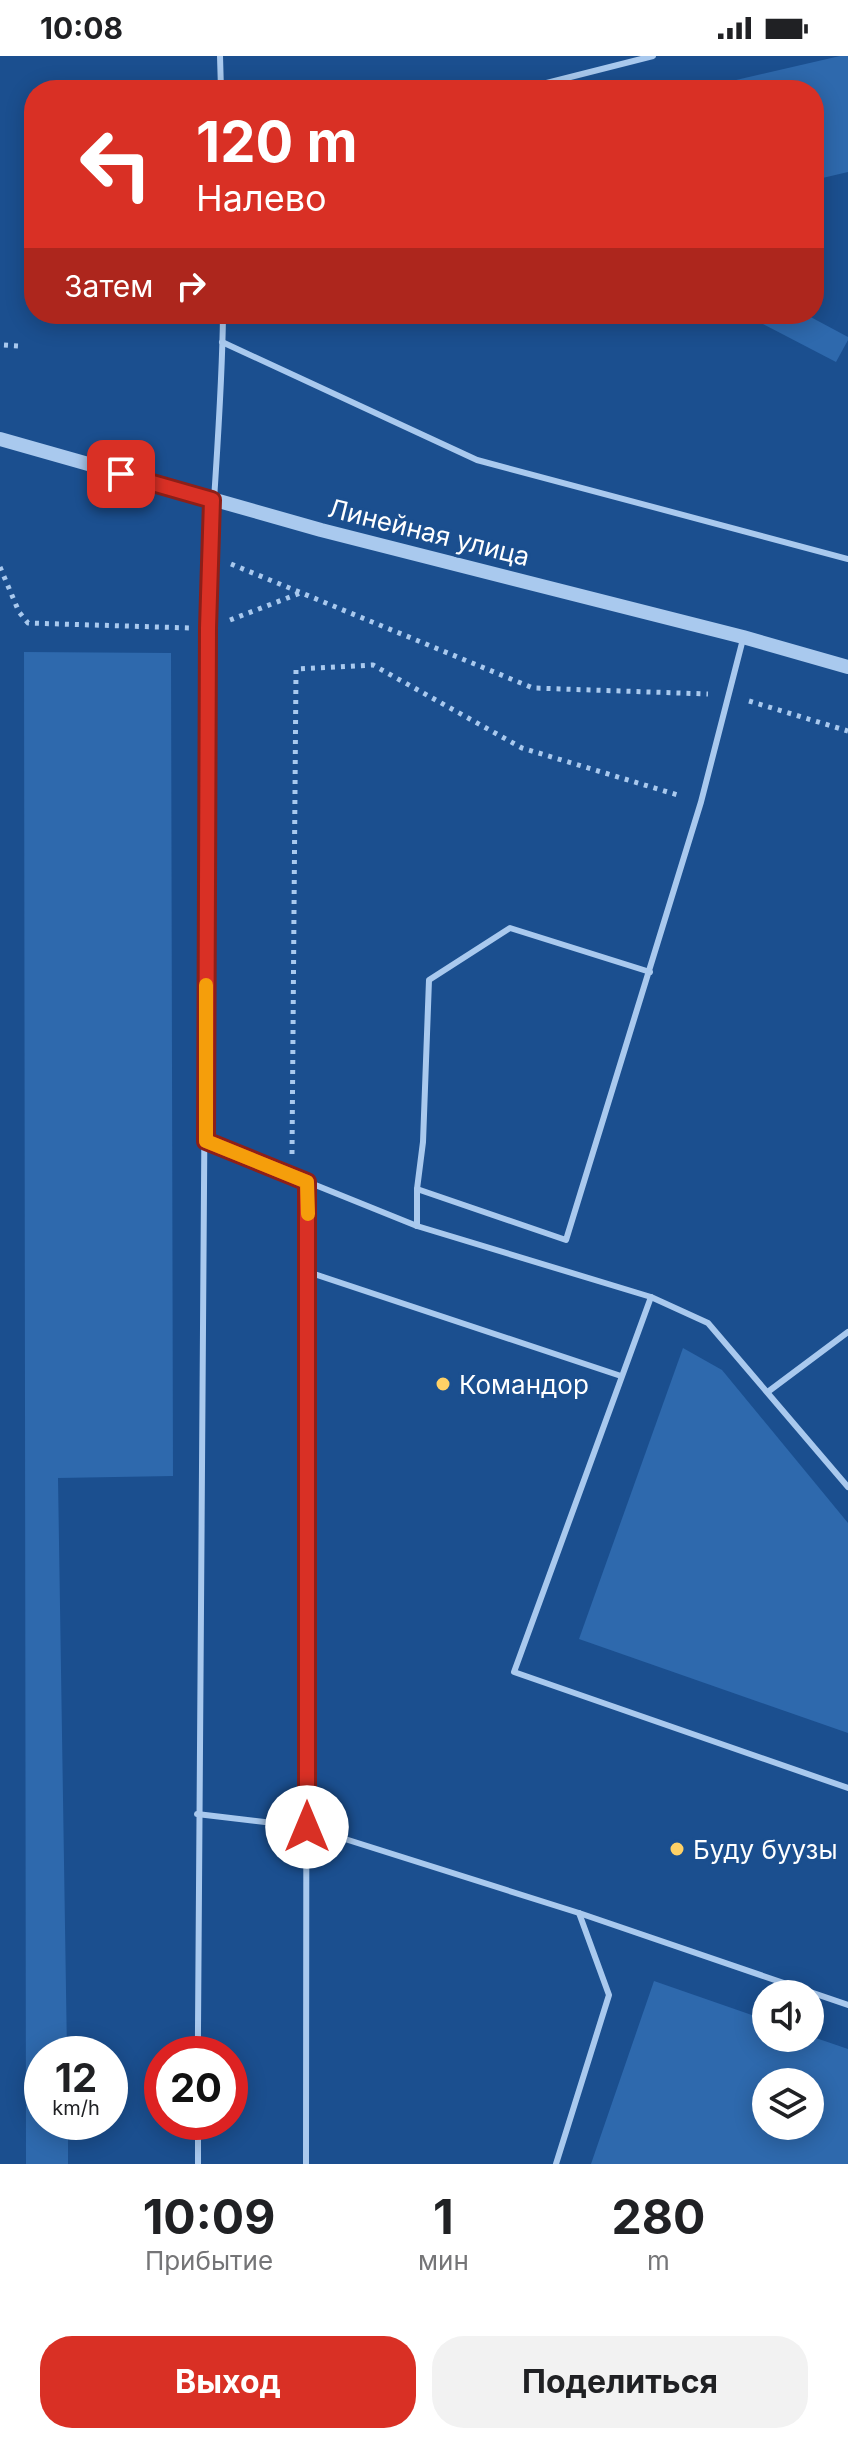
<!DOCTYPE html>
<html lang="ru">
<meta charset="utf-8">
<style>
:root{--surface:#fff;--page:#f2f2f2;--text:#202124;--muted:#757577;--accent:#d93025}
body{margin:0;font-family:Inter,sans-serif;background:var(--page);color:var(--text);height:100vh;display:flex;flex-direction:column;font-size:30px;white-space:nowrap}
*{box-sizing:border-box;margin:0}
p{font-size:26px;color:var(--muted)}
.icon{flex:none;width:44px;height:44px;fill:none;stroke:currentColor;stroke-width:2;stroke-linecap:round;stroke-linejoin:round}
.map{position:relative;height:2108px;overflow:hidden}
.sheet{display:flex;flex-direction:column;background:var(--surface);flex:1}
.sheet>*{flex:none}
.top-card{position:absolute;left:24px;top:24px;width:800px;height:244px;border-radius:32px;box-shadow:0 4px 20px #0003;background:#d93025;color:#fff;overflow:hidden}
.fabs{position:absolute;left:752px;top:1924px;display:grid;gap:16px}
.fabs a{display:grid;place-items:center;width:72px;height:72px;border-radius:50%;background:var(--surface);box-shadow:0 4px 20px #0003;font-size:40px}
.speed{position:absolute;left:24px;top:1980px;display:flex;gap:16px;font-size:40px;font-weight:700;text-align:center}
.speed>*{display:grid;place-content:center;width:104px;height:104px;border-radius:50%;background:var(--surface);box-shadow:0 4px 20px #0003;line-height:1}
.speed small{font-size:20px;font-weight:400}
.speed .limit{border:12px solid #d22;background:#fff;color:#111}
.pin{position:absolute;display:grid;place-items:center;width:68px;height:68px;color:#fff;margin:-34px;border-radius:16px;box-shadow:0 4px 12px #0006}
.me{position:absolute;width:88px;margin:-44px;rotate:0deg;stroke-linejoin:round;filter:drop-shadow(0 0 6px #0008)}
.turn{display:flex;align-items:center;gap:28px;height:168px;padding:0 40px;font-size:36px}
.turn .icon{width:104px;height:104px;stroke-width:2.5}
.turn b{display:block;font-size:56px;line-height:68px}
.then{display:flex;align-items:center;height:76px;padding:0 40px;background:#0003;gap:16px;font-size:30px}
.eta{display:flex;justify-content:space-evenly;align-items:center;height:136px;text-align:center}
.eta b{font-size:48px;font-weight:700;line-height:56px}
.cta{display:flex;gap:16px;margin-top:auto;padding:16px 40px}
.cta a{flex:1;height:92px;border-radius:32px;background:var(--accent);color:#fff;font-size:32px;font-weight:700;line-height:92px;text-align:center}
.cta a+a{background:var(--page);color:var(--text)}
.status{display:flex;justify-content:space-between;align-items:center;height:56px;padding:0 40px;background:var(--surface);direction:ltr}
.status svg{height:22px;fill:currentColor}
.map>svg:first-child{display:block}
</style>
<div class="status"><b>10:08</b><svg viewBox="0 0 49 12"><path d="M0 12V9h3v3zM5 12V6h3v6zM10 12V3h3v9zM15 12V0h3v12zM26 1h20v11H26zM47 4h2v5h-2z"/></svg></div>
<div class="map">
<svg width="848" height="2108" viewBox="0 0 848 2108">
<rect width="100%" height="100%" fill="#1b4f8f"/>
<g fill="#2e69ad" fill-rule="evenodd">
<polygon points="840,0 848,0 848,116 814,124 814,34 693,34"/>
<polygon points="744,258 805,258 848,281 848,284 836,306"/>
<polygon points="24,596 171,597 173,1420 58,1422 67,1998 42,1998 42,2066 68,2066 68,2108 26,2108"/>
<polygon points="683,1292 722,1314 848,1467 848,1677 579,1583"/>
<path d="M654 1925 766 1964V1982H810V1980L848 1993V2108H591ZM810 2026V2070H766V2026Z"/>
</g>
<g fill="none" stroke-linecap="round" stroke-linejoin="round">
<g stroke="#a9c9ee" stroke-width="5" stroke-dasharray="4 6" stroke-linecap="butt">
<polyline points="4,289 19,290"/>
<polyline points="231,508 533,632 708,638"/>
<polyline points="0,511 19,556 28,567 190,572"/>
<polyline points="230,564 303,536"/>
<polyline points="749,645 848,675"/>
<polyline points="292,1098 296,613 373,609 522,692 681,740"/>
</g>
<g stroke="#a9c9ee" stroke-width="6">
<polyline points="220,0 221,34"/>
<polyline points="519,34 653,0"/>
<polyline points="222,286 477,404 848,503"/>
<polyline points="206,1085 417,1170 651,1241 708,1267 848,1431"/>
<polyline points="417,1133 566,1184 701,746 743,583"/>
<polyline points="417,1170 417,1133 423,1086 429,924 510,872 650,916"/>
<polyline points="308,1216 621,1320"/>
<polyline points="651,1241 514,1616 848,1732"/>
<polyline points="769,1335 848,1276"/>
<polyline points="197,1758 307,1771 579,1857 848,1949"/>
<path d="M198 1998C197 1523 206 1048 208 572 210 467 222 363 223 258"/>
<polyline points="198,2066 198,2108"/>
<polyline points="306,2108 307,1126"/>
<polyline points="556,2108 609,1939 579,1857"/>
</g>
<polyline stroke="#a9c9ee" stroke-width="14" points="0,383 321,474 743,581 848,611"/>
</g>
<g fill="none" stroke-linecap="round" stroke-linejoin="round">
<g stroke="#8d1f18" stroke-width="20">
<polyline id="route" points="121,418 212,444 208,572 206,1085 307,1126 307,1771"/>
</g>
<use href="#route" stroke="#d93025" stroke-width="14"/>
<polyline stroke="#f59e0b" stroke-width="14" points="206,929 206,1085 307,1126 308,1158"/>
</g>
<g fill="#ffd166" stroke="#1b4f8f" stroke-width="3">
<circle cx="443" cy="1328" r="8"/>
<circle cx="677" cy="1793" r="8"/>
</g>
<g text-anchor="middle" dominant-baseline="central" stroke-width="6" stroke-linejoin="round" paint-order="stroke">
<g font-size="26" fill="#fff" stroke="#1b4f8f">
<text transform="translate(429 476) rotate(14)">Линейная улица</text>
</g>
<g font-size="26" fill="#fff" stroke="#1b4f8f" text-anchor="start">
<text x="459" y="1328">Командор</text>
<text x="693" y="1793">Буду буузы</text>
</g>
</g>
</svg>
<div class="fabs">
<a><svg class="icon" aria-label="sound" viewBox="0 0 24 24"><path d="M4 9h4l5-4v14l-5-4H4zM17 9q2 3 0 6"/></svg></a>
<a><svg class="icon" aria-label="layers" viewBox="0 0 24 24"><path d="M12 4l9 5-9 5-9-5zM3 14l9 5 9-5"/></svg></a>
</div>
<div class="speed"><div>12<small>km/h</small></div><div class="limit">20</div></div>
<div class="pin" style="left:121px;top:418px;background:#d93025"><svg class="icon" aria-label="arrive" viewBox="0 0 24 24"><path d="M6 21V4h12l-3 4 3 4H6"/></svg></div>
<svg class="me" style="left:307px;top:1771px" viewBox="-20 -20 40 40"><circle r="19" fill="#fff"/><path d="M0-13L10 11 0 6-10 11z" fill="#d93025"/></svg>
<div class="top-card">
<div class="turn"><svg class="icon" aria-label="left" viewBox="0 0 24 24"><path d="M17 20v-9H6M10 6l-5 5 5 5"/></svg><div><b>120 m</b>Налево</div></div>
<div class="then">Затем<svg class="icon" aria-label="right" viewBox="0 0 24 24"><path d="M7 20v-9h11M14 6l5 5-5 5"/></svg></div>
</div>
</div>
<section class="sheet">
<div class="eta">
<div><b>10:09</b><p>Прибытие</p></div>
<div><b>1</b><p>мин</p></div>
<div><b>280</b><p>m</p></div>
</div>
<div class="cta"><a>Выход</a><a>Поделиться</a></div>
</section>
